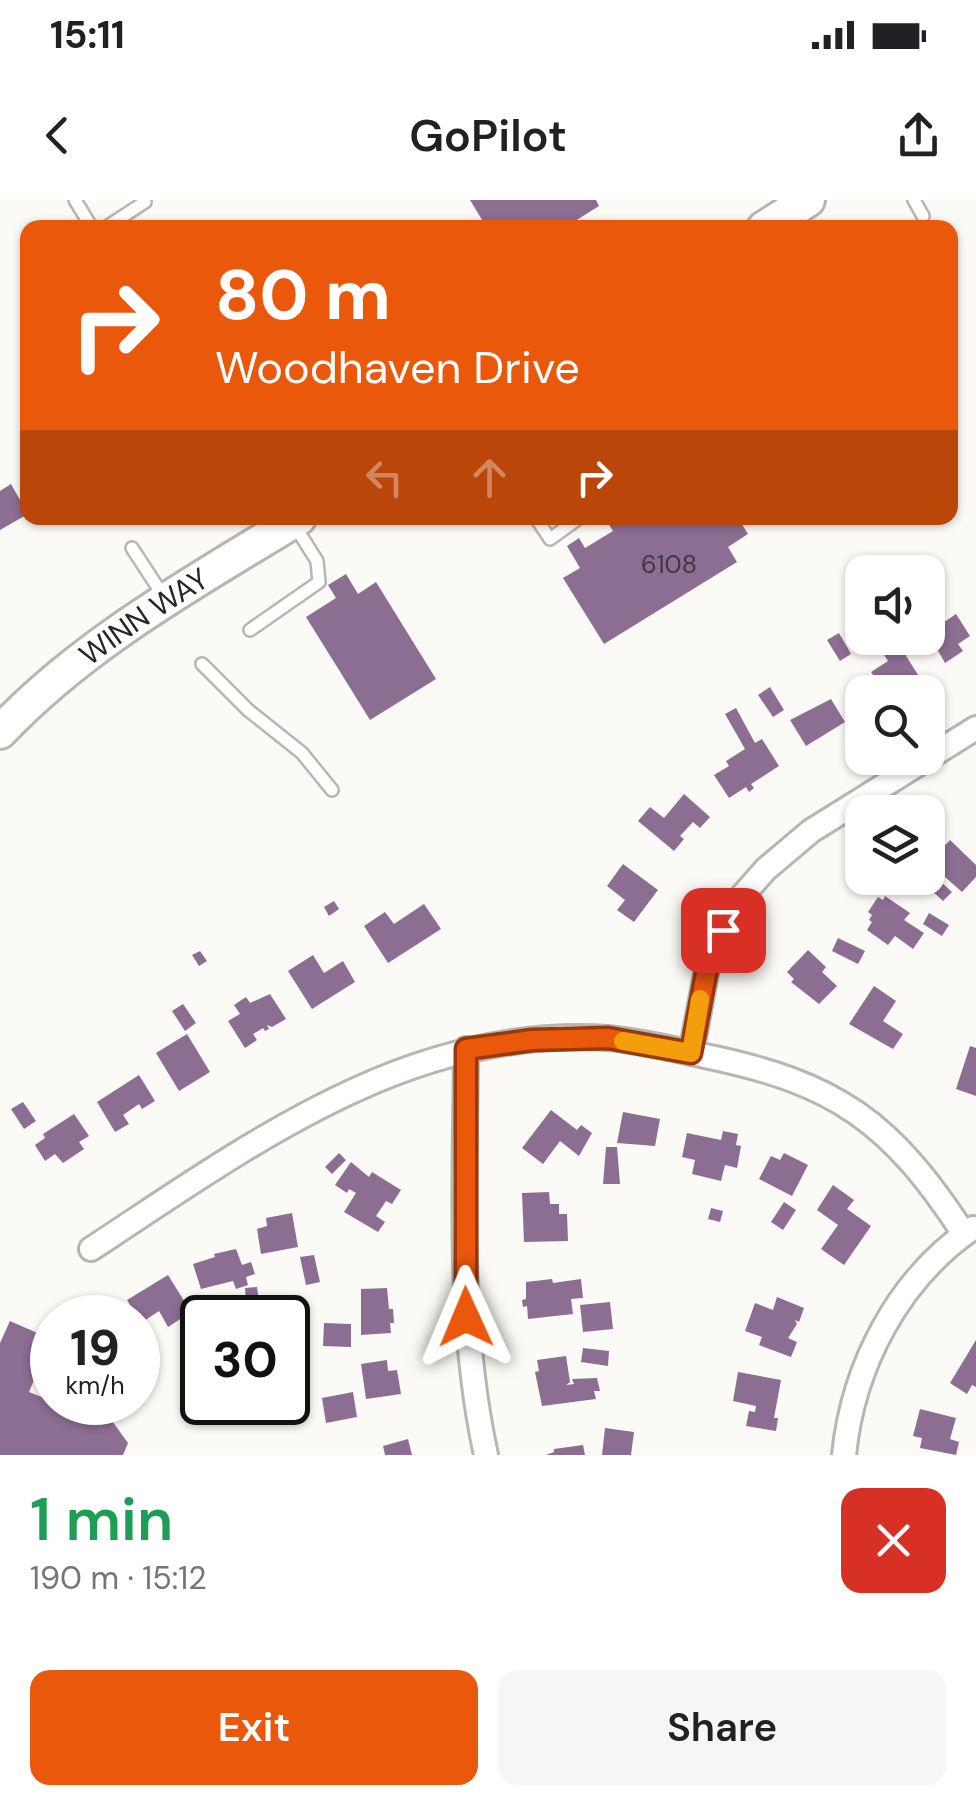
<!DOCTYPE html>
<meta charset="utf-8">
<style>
:root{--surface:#fff;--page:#f6f6f6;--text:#202124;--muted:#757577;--accent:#ea580c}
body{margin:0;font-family:"DM Sans",sans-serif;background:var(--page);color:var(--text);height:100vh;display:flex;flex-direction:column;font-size:38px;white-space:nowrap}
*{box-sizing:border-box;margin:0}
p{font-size:32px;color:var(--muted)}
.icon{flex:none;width:55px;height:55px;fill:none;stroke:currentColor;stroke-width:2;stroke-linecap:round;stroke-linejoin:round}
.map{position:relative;height:1255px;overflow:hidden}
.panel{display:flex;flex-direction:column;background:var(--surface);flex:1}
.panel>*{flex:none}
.guide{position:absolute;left:20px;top:20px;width:938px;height:305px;border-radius:20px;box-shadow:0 2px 8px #0004;background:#ea580c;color:#fff;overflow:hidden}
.tools{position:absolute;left:845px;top:355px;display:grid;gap:20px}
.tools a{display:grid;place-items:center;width:100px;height:100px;border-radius:20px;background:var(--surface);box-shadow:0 2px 8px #0004;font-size:50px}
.speed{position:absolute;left:30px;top:1095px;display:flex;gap:20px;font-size:50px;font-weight:700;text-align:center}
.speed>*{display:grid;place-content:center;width:130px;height:130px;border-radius:50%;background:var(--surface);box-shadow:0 2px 8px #0004;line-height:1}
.speed small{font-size:25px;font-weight:400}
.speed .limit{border:5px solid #111;border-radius:15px;background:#fff;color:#111}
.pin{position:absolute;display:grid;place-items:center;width:85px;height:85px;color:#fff;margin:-42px;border-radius:20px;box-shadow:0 5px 15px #0006}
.me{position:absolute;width:110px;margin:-55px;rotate:359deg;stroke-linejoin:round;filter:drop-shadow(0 0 8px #0008)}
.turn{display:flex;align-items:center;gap:35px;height:210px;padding:0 30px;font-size:45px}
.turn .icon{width:130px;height:130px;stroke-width:2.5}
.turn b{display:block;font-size:70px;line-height:85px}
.lanes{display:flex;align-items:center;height:95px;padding:0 30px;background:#0003;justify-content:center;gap:50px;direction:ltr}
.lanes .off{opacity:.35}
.round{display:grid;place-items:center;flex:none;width:105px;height:105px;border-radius:20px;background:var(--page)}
.head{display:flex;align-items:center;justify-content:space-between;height:170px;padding:0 30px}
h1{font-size:60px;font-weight:600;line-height:75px;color:#1e9e55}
.action{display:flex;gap:20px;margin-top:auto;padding:20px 30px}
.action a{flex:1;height:115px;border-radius:20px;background:var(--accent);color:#fff;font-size:40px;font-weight:600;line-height:115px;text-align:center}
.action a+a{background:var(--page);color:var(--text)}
.status{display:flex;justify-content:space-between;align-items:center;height:70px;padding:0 50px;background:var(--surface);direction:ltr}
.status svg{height:28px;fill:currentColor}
header{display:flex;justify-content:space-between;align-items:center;height:130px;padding:0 30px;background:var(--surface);font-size:45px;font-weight:600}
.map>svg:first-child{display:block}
</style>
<div class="status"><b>15:11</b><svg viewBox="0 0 49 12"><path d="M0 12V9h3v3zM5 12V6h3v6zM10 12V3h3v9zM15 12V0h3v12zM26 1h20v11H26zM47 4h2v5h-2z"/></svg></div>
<header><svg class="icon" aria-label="back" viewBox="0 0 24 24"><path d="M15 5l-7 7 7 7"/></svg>GoPilot<svg class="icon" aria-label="share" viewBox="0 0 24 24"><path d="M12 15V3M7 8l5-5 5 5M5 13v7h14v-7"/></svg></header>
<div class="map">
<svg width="976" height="1255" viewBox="0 0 976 1255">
<rect width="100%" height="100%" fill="#fcfaf6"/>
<g fill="#8d6e93">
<polygon points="470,0 596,0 599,6 564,28 487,28"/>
<polygon points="11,284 28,314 0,330 0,291"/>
<polygon points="605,318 738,318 748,334 728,347 737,362 604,444 563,378 580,368 567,346 579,338 585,348 613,331"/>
<polygon points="346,374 358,394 376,382 436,479 370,520 306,417 336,398 328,385"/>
<polygon points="956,414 970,436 958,444 963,451 945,463 928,433"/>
<polygon points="839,433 851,454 840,461 827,440"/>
<polygon points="896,440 920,478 897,492 885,492 871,472 888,461 881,450"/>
<polygon points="770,487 784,510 773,517 758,495"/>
<polygon points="831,499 845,522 806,546 790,520"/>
<polygon points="736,508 755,543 762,539 779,566 751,584 754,588 749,592 746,587 729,598 714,575 729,566 726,561 745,549 725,514"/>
<polygon points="684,594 710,617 700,628 693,622 680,636 684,639 674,651 638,621 650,607 664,618"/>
<polygon points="950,640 976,665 976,677 962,692 945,677 941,682 952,692 943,701 918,678 928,678 928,664"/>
<polygon points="623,664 658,690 634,722 617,710 625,700 607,686"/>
<polygon points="885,696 910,713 904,720 924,733 913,749 895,736 888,745 867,730 872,722 869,720 872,715 868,712 878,697 883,700"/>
<polygon points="334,701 339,709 329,716 324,707"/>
<polygon points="424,704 441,729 388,763 364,726 385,712 394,724"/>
<polygon points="929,713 949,725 942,736 923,724"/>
<polygon points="838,738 865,751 858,764 832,751"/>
<polygon points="808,750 826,767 822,772 837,786 819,804 791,782 794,779 787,772"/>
<polygon points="200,751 207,761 199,766 192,755"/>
<polygon points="313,755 324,773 343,761 355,782 312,809 288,771"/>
<polygon points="874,786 896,801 883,821 903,834 893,849 849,824"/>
<polygon points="270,794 286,819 272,827 267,825 269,829 265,831 263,828 253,834 257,840 245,848 228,821 240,814 234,805 246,797 250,803"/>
<polygon points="183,804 196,823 185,831 172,811"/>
<polygon points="187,834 210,872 179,891 156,853"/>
<polygon points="970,846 976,848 976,896 956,889"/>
<polygon points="139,875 155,901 142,909 139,904 123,915 129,924 115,932 97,902"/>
<polygon points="23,902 36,921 24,929 11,909"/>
<polygon points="551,910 577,930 581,925 592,933 579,956 560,941 543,964 522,948"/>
<polygon points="623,912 660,919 655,946 617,943"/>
<polygon points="74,914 89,936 79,942 84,949 63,963 55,954 45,961 35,945 45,938 43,934"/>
<polygon points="723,931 738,934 736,945 741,946 737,968 725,965 721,981 692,974 695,960 682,957 687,933 721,940"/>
<polygon points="606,947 617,947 620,984 603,984"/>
<polygon points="339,953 346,960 332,974 325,967"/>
<polygon points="784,953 808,965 792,996 759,979 771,956 780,960"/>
<polygon points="351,962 369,977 372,972 401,990 392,1004 386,1001 376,1016 385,1022 378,1032 344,1012 356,993 349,989 347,993 335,985"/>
<polygon points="833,985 854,1000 847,1009 871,1026 844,1065 821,1049 838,1025 817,1010"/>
<polygon points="549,992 550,1004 559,1004 559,1014 567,1014 568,1041 524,1042 522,993"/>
<polygon points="784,1002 796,1010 783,1030 771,1022"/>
<polygon points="711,1008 723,1011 720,1022 708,1019"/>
<polygon points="292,1013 298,1047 261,1054 257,1029 267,1026 266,1018"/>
<polygon points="236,1049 242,1065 251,1062 255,1074 246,1077 248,1085 236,1089 233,1081 201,1089 193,1064 215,1057 214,1054"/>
<polygon points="314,1055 320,1082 306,1085 300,1057"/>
<polygon points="168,1075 191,1112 168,1127 159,1111 141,1123 127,1100"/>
<polygon points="552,1079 553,1083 581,1079 583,1098 571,1099 573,1114 528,1119 527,1106 523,1107 522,1100 526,1099 526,1082"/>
<polygon points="257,1087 261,1114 247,1115 245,1088"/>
<polygon points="387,1088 389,1109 393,1109 394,1123 390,1123 391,1133 361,1135 361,1089"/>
<polygon points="303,1097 306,1111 293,1114 295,1123 288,1125 288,1118 279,1118 276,1103"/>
<polygon points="777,1097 804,1108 799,1122 795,1120 797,1124 788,1138 797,1142 791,1157 759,1145 762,1137 745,1131 755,1103 773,1110"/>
<polygon points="610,1102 613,1129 583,1132 580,1105"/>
<polygon points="10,1121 51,1139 29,1192 49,1200 52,1191 52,1202 75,1202 110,1218 128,1243 123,1255 0,1255 0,1143"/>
<polygon points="324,1123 351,1124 351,1147 323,1146"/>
<polygon points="976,1140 976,1187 972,1185 967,1194 950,1183"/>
<polygon points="583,1148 609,1151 608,1166 581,1162"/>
<polygon points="566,1156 570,1182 566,1185 574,1184 572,1179 597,1178 600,1191 594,1191 596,1199 542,1206 535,1172 539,1171 537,1160"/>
<polygon points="387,1160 388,1171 397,1170 401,1194 366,1199 361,1164"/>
<polygon points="738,1172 781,1180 774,1218 778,1218 776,1231 746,1226 749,1211 755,1212 756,1206 733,1201"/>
<polygon points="353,1192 357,1217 326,1223 322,1198"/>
<polygon points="920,1209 956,1218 950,1239 959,1242 956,1255 920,1248 922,1238 913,1236"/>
<polygon points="605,1228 634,1232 631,1255 602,1255"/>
<polygon points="408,1239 412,1255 385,1255 383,1246"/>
<polygon points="583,1245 585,1255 546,1255 554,1252 554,1249"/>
</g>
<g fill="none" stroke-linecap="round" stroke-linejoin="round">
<g stroke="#b7b6b2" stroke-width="16">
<g id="lane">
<polyline points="75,0 92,28"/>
<polyline points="914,0 923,16"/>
<polyline points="105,28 145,2"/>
<polyline points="536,318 550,339 579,318"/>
<polyline points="132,348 164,397"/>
<polyline points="250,430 319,382 317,361 293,323"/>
<polyline points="202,464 248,510 302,553 332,590"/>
</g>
</g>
<g stroke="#b7b6b2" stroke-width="28">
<g id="street">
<path d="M466 849C465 985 457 1122 486 1255"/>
<polyline points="691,853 708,763 742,696 766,669 811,631 976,528"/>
<path d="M91 1049C248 946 409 825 608 838 640 841 674 849 705 856 837 883 891 922 964 1034"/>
<path d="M844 1255C853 1166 898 1079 973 1028"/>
</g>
</g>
<g stroke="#b7b6b2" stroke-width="38">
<g id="secondary">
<polyline points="764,28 808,0"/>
<path id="s1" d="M0 532C85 442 195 382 299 318"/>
</g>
</g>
<use href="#lane" stroke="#fff" stroke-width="11"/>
<use href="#street" stroke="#fff" stroke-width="22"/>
<use href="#secondary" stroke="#fff" stroke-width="32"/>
</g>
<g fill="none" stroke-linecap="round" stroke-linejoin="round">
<g stroke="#983908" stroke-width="25">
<polyline id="route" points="466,1117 466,849 532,840 608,838 691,853 708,763 723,730"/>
</g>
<use href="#route" stroke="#ea580c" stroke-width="18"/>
<polyline stroke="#f59e0b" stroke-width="18" points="623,841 691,853 700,799"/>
</g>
<g text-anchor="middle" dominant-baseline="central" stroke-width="10" stroke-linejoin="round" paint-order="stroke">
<g font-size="25" fill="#403840">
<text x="669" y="364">6108</text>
</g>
<g font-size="30" fill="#262624" stroke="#fcfaf6">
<text stroke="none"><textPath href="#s1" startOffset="185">WINN WAY</textPath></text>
</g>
</g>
</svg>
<div class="tools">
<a><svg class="icon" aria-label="sound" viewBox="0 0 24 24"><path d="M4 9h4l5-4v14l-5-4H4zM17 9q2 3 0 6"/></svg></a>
<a><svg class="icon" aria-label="search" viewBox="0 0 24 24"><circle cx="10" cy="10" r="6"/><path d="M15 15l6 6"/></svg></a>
<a><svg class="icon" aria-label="layers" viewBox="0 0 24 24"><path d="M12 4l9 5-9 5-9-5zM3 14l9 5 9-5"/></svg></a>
</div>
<div class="speed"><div>19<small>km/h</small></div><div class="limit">30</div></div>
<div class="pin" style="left:723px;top:730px;background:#d93025"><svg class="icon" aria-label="arrive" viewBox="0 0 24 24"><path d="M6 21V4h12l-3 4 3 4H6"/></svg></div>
<svg class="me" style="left:466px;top:1117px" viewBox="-20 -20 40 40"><path d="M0-17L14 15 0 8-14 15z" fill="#ea580c" stroke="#fff" stroke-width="4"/></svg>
<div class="guide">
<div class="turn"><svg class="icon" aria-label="right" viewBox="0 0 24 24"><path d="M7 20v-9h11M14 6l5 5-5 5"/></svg><div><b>80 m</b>Woodhaven Drive</div></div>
<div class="lanes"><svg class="icon off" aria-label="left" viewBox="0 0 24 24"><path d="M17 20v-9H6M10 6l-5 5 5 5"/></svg><svg class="icon off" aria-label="ahead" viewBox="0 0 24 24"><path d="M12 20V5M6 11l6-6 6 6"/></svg><svg class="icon" aria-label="right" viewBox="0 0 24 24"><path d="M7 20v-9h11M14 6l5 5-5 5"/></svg></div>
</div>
</div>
<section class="panel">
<div class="head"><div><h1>1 min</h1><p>190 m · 15:12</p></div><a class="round" style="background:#d93025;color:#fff"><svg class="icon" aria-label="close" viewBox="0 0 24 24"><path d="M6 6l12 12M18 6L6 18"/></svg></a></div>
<div class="action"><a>Exit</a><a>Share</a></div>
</section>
